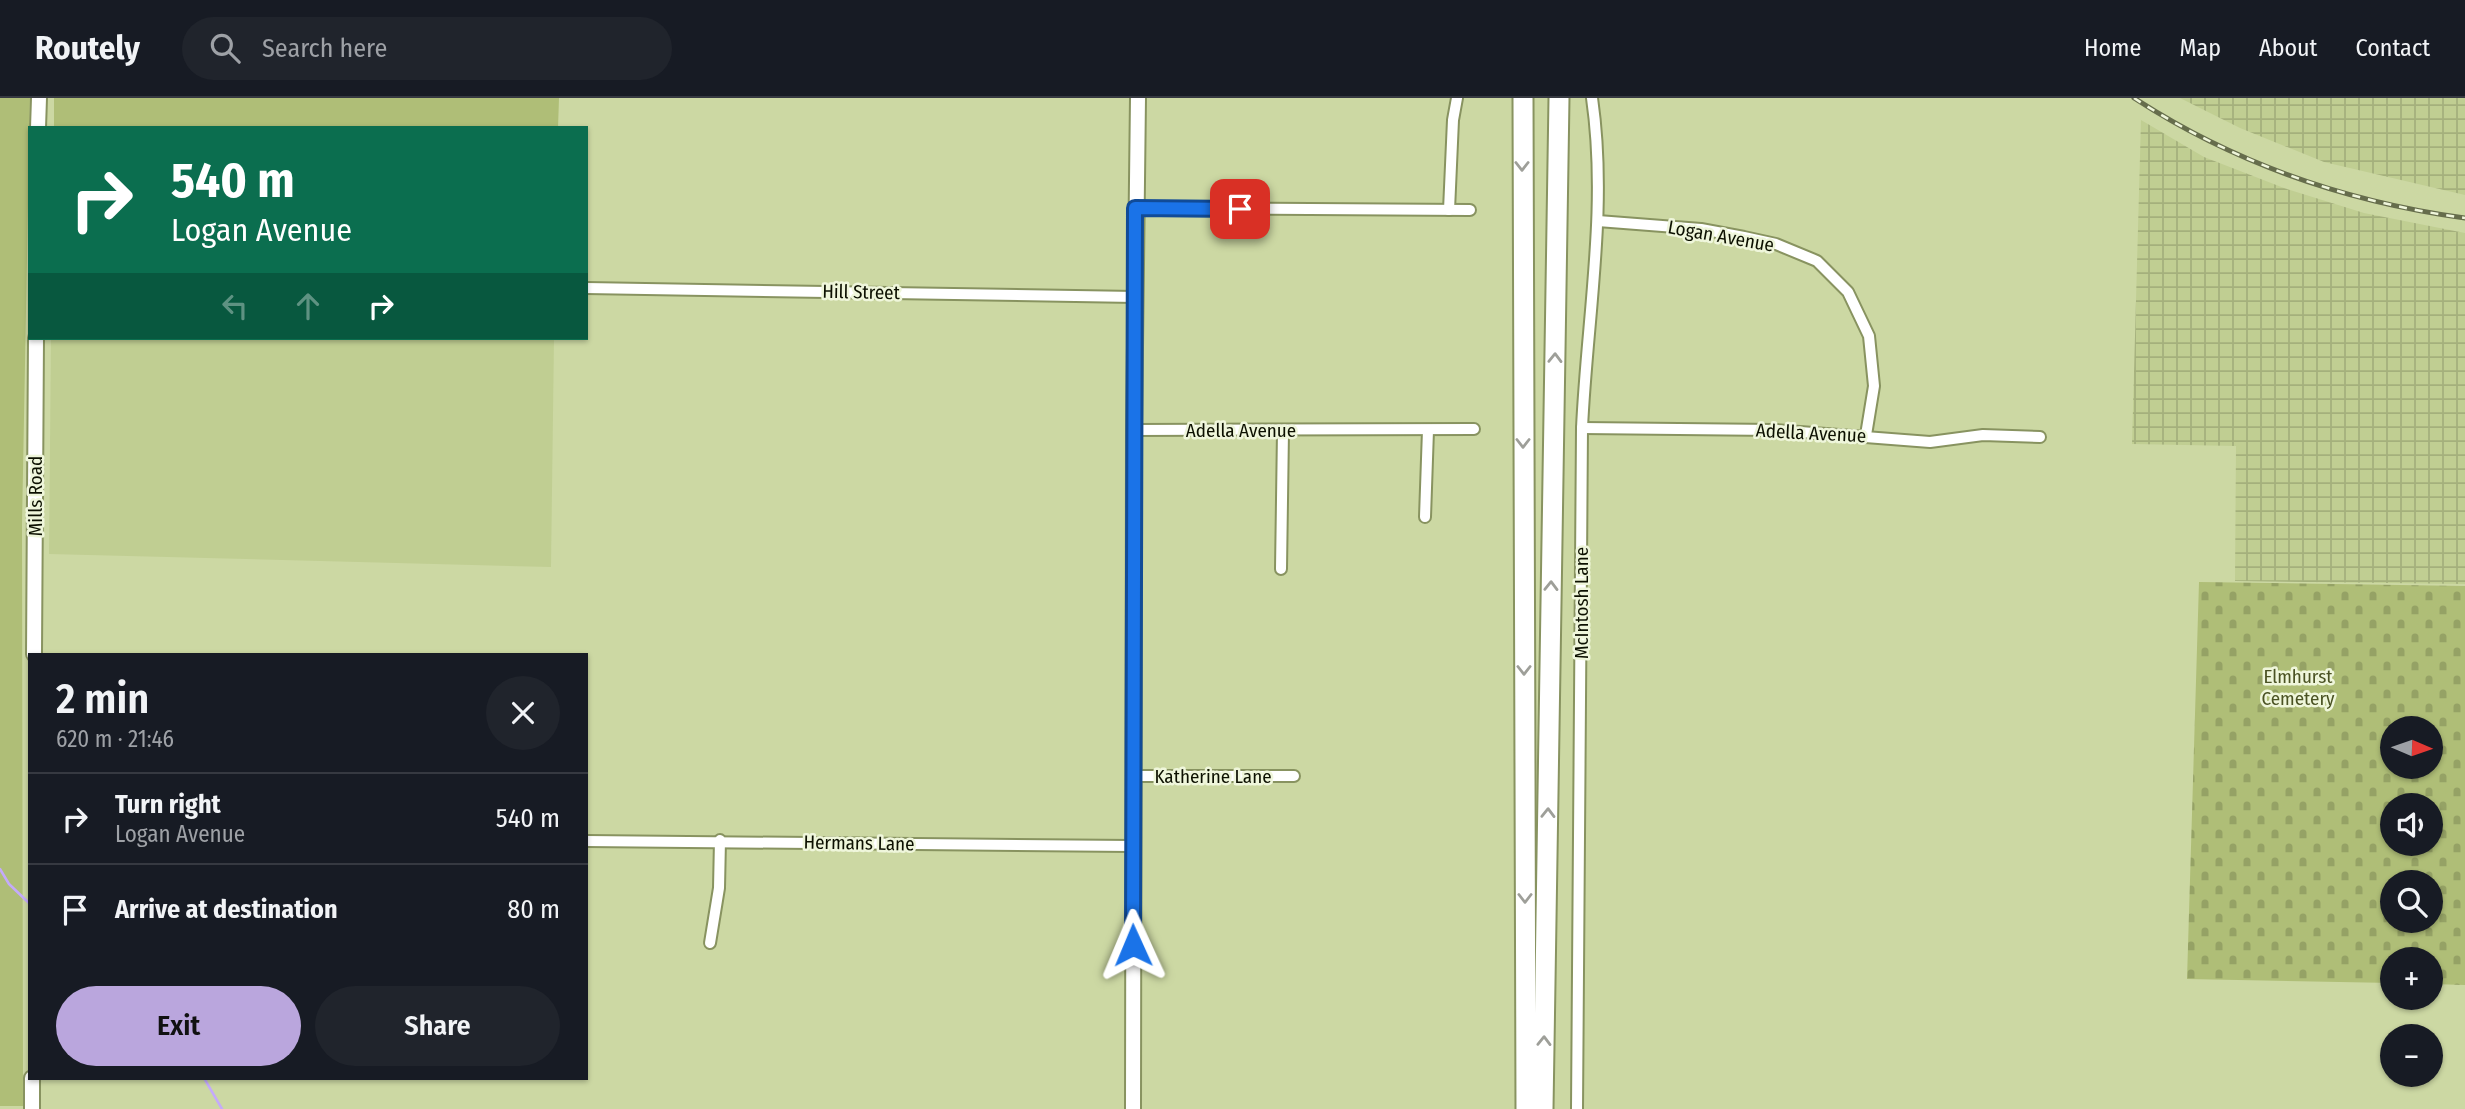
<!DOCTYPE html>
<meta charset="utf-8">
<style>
:root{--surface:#171b24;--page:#20242c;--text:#f1f3f6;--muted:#9ea1a6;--line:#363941;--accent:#baa6dd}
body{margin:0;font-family:"Fira Sans Condensed",sans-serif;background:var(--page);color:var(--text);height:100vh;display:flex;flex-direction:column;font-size:26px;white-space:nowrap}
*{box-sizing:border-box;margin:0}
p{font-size:23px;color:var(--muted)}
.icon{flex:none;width:38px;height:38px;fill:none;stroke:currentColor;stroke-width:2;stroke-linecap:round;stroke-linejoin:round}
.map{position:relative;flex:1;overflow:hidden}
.sheet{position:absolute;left:28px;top:555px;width:560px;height:427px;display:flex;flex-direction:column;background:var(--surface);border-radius:0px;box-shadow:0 2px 5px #0004}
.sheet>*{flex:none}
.guide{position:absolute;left:28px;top:28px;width:560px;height:214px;border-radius:0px;box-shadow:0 2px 5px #0004;background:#0b6e4f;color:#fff;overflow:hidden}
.needle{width:46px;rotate:92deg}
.buttons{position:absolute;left:2380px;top:618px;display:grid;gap:14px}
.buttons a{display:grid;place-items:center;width:63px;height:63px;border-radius:50%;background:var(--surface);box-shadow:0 2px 5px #0004;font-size:35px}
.pin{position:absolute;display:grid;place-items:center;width:60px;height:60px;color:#fff;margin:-30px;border-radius:14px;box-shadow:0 4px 10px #0006}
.me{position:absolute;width:77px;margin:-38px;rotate:359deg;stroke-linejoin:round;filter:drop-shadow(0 0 5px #0008)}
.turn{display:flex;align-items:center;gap:24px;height:147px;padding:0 28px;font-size:32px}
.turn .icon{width:91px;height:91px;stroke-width:2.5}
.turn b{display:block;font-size:49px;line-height:60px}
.lanes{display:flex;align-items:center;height:66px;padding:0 28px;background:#0003;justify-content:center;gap:35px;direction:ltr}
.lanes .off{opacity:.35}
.round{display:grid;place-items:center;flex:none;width:74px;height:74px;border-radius:37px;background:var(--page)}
.headline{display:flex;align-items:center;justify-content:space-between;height:119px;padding:0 28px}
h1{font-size:42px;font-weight:600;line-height:52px}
.primary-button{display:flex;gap:14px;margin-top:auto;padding:14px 28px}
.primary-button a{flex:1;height:80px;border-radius:42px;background:var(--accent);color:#111;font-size:28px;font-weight:600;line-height:80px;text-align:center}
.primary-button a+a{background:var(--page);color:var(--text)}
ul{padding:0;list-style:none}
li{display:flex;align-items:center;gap:21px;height:91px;padding:0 28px;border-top:2px solid var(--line)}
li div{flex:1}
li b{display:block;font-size:26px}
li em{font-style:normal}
header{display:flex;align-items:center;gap:42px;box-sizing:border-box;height:98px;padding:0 35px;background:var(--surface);border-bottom:2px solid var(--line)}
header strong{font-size:33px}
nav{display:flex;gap:38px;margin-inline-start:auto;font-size:24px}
.search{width:490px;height:63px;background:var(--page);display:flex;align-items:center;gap:18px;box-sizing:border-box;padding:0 24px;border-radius:38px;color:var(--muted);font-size:26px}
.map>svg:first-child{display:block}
</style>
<header>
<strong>Routely</strong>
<div class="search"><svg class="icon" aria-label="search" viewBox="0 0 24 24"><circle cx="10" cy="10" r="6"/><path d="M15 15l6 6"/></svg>Search here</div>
<nav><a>Home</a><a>Map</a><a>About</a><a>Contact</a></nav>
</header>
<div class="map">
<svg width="2465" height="1011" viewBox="0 0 2465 1011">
<defs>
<pattern id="industrial-grid" width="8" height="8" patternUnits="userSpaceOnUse" patternTransform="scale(1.75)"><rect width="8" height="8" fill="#c0ce92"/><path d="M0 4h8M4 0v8" fill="none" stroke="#a4b07c"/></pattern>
<pattern id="cemetery-stones" width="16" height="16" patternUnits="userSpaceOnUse" patternTransform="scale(1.75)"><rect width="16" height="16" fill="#afbe77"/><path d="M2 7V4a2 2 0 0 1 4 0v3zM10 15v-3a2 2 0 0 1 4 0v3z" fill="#95a265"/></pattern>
</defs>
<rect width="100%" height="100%" fill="#ccd8a3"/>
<polygon fill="#c0ce92" points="51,240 554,240 551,469 49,456"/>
<g fill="url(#industrial-grid)">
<polygon points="2180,0 2465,0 2465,97 2324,64 2240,30"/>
<polygon points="2141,22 2204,59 2284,90 2364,115 2465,135 2465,486 2235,483 2236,348 2132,346"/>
</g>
<g fill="#afbe77">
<polygon points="0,0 30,0 22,426 23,1008 0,1008"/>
<polygon points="54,0 559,0 558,30 54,30"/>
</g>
<path fill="url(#cemetery-stones)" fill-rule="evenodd" d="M2199 484 2465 488V887L2431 886V861H2392V885L2187 881ZM2392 630H2431V668H2392ZM2392 707H2431V746H2392ZM2392 784H2431V822H2392Z"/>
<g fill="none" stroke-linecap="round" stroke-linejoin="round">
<g stroke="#c4aafb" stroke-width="2.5">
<polyline points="0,771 9,786 30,806"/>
<polyline points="204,980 222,1011"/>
</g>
<g stroke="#889360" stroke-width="14">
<g id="street">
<polyline points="1135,110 1470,112"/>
<polyline points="1449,112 1453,22 1457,0"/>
<polyline points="1598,123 1701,131 1744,139 1776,146 1817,163 1848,194 1869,238 1874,288 1866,337"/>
<polyline points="586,190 1135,199"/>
<polyline points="1582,330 1775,332 1930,344 1983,337 2040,339"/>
<polyline points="1134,332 1474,331"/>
<polyline points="1425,419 1428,332"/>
<polyline points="1281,471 1283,333"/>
<polyline points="1133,678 1294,678"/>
<polyline points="586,743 1132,748"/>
<polyline points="710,845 719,790 720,742"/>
<path d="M1577 1011 1582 330C1587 220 1608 110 1592 0"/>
</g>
</g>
<g stroke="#889360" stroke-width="18">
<g id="secondary">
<polyline points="38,30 39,0"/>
<polyline points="34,556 36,240"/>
<polyline points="32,1011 32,980"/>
<polyline points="1133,1011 1134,332 1138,0"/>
</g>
</g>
<g stroke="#889360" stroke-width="23">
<g id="highway">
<polyline points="1523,0 1526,1011"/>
<polyline points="1543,1011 1559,0"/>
</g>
</g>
<use href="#street" stroke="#fff" stroke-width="10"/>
<use href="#secondary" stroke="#fff" stroke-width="14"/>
<use href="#highway" stroke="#fff" stroke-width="19"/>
<g stroke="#666d4c" stroke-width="5">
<path id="rail" d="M2134 0C2234 65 2347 104 2465 120"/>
</g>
<use href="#rail" stroke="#eff6db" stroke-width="2.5" stroke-dasharray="8" stroke-linecap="butt"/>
</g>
<defs><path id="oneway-chevron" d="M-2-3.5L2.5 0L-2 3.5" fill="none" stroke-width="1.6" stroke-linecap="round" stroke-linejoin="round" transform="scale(1.75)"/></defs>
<g stroke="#9e9f99">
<use href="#oneway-chevron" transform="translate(1522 68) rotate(90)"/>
<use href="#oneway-chevron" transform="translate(1555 260) rotate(-89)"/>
<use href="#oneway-chevron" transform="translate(1523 345) rotate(90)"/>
<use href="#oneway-chevron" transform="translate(1551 488) rotate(-89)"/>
<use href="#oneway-chevron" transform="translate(1524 572) rotate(90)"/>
<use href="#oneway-chevron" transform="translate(1548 715) rotate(-89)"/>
<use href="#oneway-chevron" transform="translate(1525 800) rotate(90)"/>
<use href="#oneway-chevron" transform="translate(1544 943) rotate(-89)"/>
</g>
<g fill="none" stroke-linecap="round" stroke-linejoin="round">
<g stroke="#114b97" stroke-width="18">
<polyline id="route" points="1133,847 1135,110 1240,111"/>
</g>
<use href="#route" stroke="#1a73e8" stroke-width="12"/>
</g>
<g text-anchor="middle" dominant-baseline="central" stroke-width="5" stroke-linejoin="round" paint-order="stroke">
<g font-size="19" fill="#0c1000" stroke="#eff6db">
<text transform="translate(1721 138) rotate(10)">Logan Avenue</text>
<text transform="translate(861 194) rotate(1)">Hill Street</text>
<text x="1241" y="332">Adella Avenue</text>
<text transform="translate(1811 335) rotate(3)">Adella Avenue</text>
<text transform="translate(35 398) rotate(-90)">Mills Road</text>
<text transform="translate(1581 505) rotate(-90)">McIntosh Lane</text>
<text x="1213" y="678">Katherine Lane</text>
<text transform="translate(859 745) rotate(1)">Hermans Lane</text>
</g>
<g font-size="19" fill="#4a5223" stroke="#eff6db">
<text x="2298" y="578">Elmhurst<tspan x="2298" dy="22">Cemetery</tspan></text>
</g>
</g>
</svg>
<div class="buttons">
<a><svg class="needle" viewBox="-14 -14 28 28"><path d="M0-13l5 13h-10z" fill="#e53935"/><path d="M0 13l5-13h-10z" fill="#9ea1a6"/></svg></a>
<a><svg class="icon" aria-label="sound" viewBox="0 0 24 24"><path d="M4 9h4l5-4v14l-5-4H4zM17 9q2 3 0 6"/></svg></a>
<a><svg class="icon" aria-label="search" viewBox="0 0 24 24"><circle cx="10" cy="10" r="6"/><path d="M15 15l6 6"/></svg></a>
<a>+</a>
<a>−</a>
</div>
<div class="pin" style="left:1240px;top:111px;background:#d93025"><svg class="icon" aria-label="arrive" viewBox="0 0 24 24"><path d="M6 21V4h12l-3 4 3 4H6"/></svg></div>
<svg class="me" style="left:1133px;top:847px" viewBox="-20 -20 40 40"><path d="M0-17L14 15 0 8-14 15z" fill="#1a73e8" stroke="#fff" stroke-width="4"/></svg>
<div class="guide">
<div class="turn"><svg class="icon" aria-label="right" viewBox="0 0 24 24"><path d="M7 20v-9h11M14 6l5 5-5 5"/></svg><div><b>540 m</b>Logan Avenue</div></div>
<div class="lanes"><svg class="icon off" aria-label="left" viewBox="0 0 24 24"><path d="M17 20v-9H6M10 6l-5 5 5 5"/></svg><svg class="icon off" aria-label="ahead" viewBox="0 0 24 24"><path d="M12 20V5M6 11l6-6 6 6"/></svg><svg class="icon" aria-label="right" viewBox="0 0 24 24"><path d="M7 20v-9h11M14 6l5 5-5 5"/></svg></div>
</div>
<section class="sheet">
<div class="headline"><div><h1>2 min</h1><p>620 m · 21:46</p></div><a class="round"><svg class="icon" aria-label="close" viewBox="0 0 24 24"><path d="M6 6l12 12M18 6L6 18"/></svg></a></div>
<ul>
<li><svg class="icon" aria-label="right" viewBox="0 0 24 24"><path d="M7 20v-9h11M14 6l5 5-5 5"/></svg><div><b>Turn right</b><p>Logan Avenue</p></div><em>540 m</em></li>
<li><svg class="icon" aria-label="arrive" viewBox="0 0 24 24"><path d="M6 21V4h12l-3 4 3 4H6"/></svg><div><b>Arrive at destination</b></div><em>80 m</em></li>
</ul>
<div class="primary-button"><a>Exit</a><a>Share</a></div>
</section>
</div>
